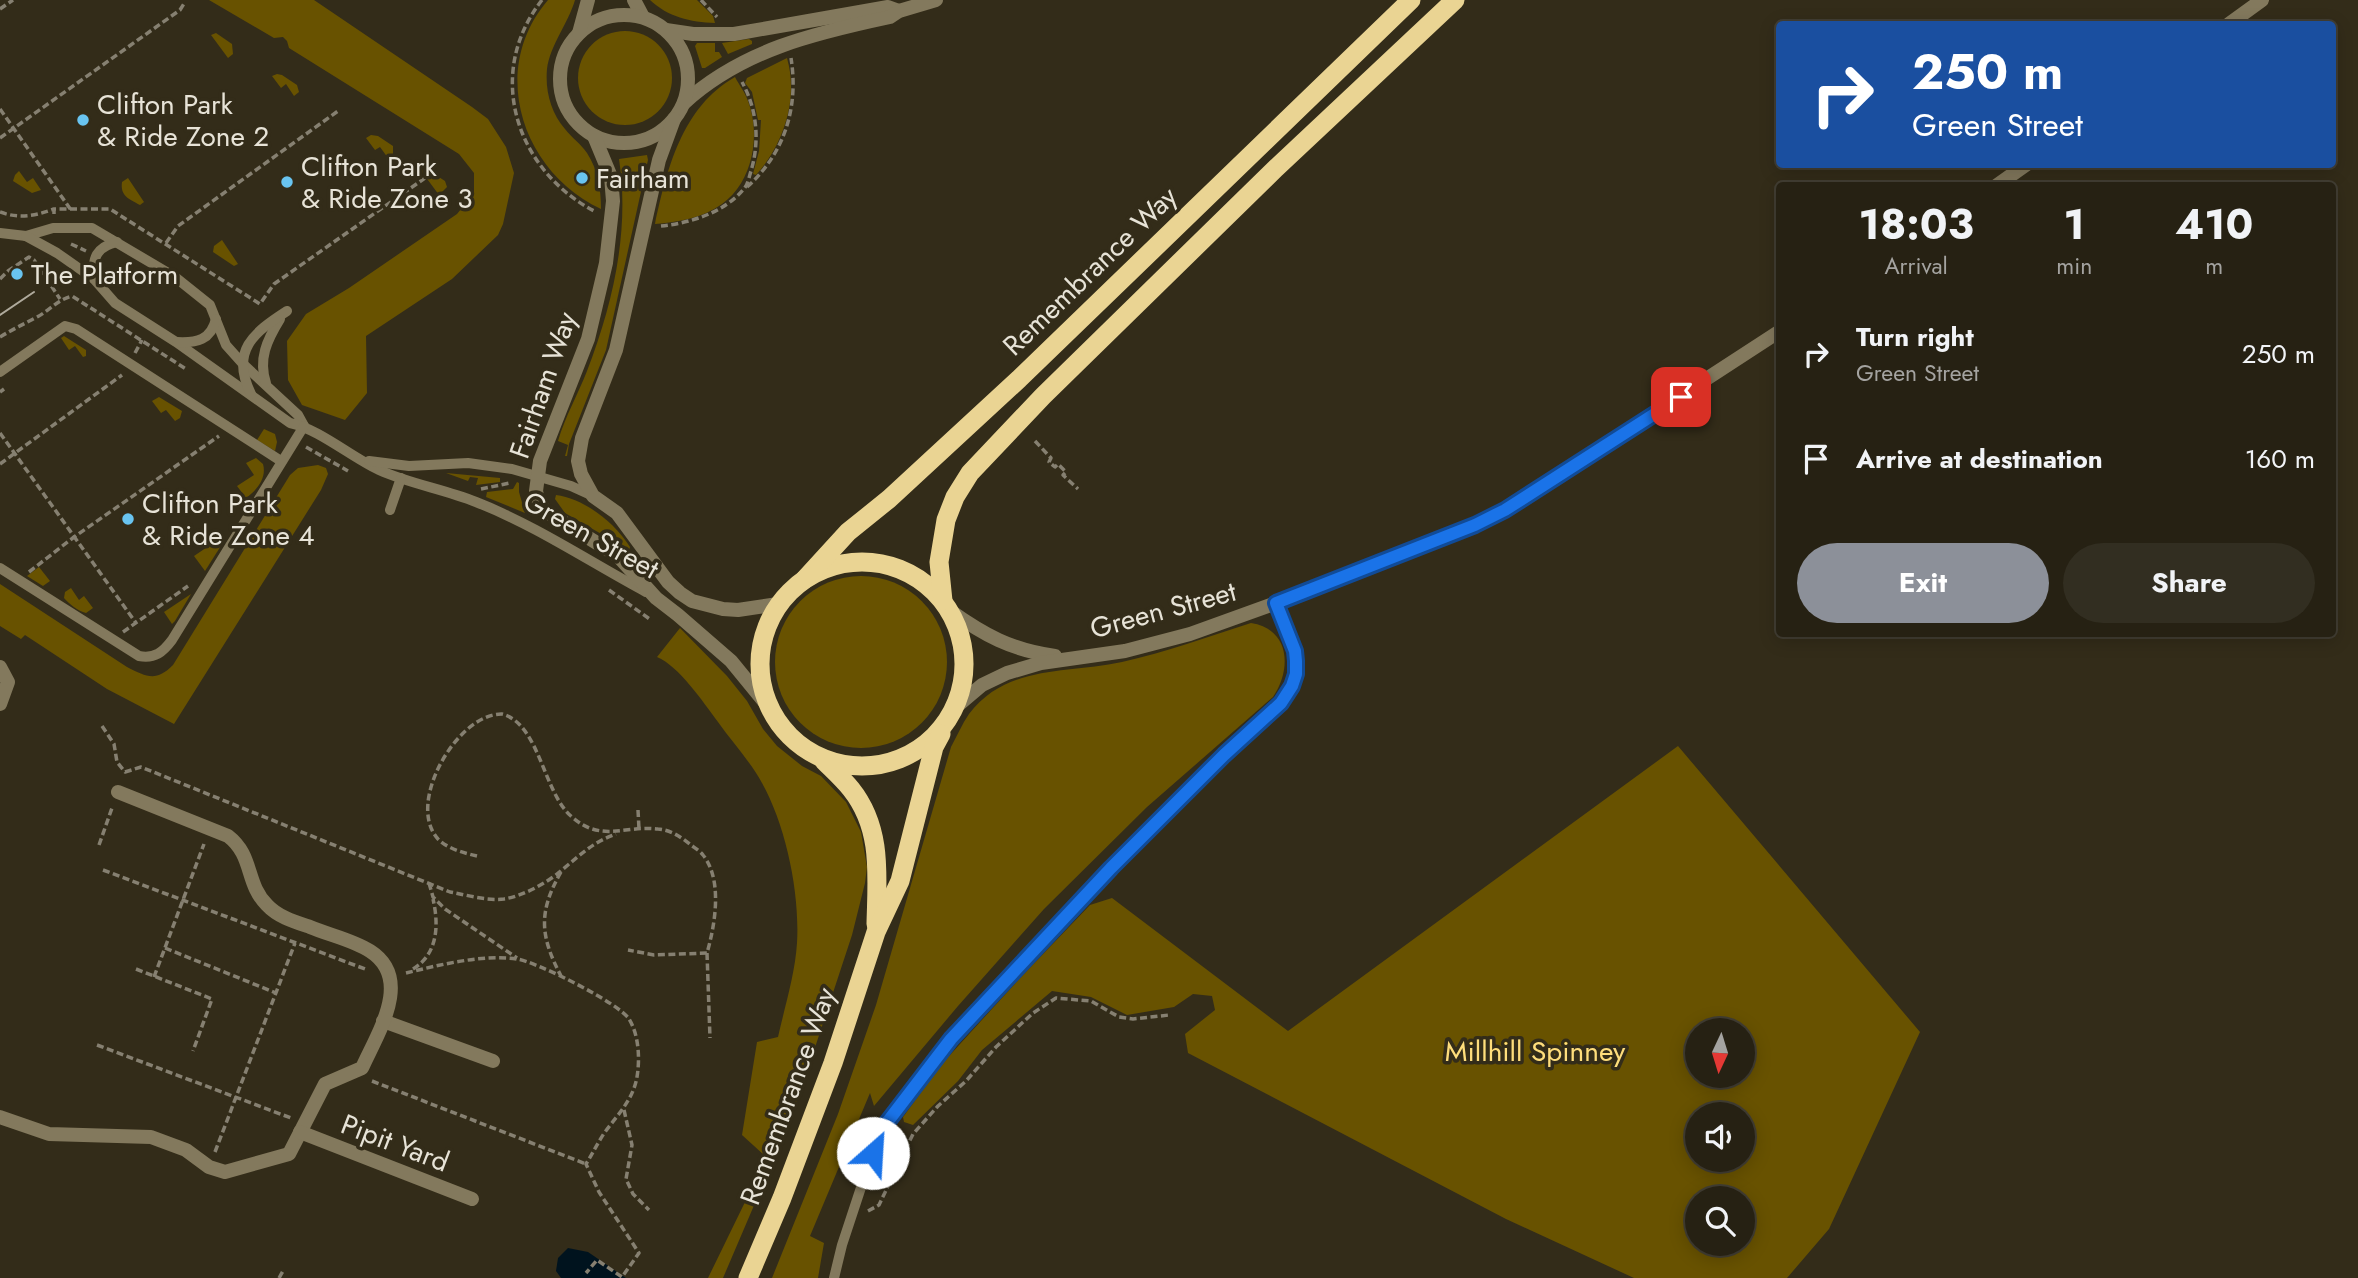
<!DOCTYPE html>
<style>
:root{--surface:#262113;--page:#322e21;--text:#f1f3f6;--muted:#a4a3a0;--line:#423e33;--accent:#8c9099}
body{margin:0;font-family:Jost,sans-serif;background:var(--page);color:var(--text);height:100vh;display:flex;flex-direction:column;font-size:26px;white-space:nowrap}
*{box-sizing:border-box;margin:0}
p{font-size:23px;color:var(--muted)}
.icon{flex:none;width:38px;height:38px;fill:none;stroke:currentColor;stroke-width:2;stroke-linecap:round;stroke-linejoin:round}
.map{position:relative;flex:1;overflow:hidden}
.panel{position:absolute;left:1776px;top:182px;width:560px;height:455px;display:flex;flex-direction:column;background:var(--surface);border-radius:7px;box-shadow:0 4px 18px #0003,0 0 0 2px var(--line)}
.panel>*{flex:none}
.hud{position:absolute;left:1776px;top:21px;width:560px;height:147px;border-radius:7px;box-shadow:0 4px 18px #0003,0 0 0 2px var(--line);background:#1a4fa0;color:#fff;overflow:hidden}
.needle{width:46px;rotate:184deg}
.tools{position:absolute;left:1685px;top:1018px;display:grid;gap:14px}
.tools a{display:grid;place-items:center;width:70px;height:70px;border-radius:50%;background:var(--surface);box-shadow:0 4px 18px #0003,0 0 0 2px var(--line);font-size:35px}
.pin{position:absolute;display:grid;place-items:center;width:60px;height:60px;color:#fff;margin:-30px;border-radius:14px;box-shadow:0 4px 10px #0006}
.me{position:absolute;width:77px;margin:-38px;rotate:26deg;stroke-linejoin:round;filter:drop-shadow(0 0 5px #0008)}
.turn{display:flex;align-items:center;gap:24px;height:147px;padding:0 21px;font-size:32px}
.turn .icon{width:91px;height:91px;stroke-width:2.5}
.turn b{display:block;font-size:49px;line-height:60px}
.eta{display:flex;justify-content:space-evenly;align-items:center;height:119px;text-align:center}
.eta b{font-size:42px;font-weight:700;line-height:49px}
.cta{display:flex;gap:14px;margin-top:auto;padding:14px 21px}
.cta a{flex:1;height:80px;border-radius:42px;background:var(--accent);color:#fff;font-size:28px;font-weight:700;line-height:80px;text-align:center}
.cta a+a{background:var(--page);color:var(--text)}
ul{padding:0;list-style:none}
li{display:flex;align-items:center;gap:21px;height:105px;padding:0 21px}
li div{flex:1}
li b{display:block;font-size:26px}
li em{font-style:normal}
.map>svg:first-child{display:block}
</style>
<div class="map">
<svg width="2358" height="1278" viewBox="0 0 2358 1278">
<rect width="100%" height="100%" fill="#332c19"/>
<g fill="#685200" fill-rule="evenodd">
<polygon points="209,0 314,0 472,107 488,119 506,147 514,173 503,224 498,235 452,279 366,336 367,393 345,420 302,405 288,380 287,341 306,314 349,288 457,214 474,193 474,173 459,154 289,48 287,41 283,37 274,38"/>
<path d="M548 0H575C568 24 550 45 547 69 545 91 551 113 565 129 572 138 581 144 587 153 598 170 601 189 601 209 522 172 488 70 548 0Z"/>
<path d="M650 0H697L713 16 715 23C690 22 668 17 650 0Z"/>
<circle cx="625" cy="78" r="47"/>
<polygon points="216,33 232,44 233,54 228,58 211,35"/>
<polygon points="749,39 752,41 752,44 728,54 722,43"/>
<polygon points="697,43 715,43 715,52 719,52 722,57 705,68 702,68 695,46"/>
<path d="M787 58C799 99 783 145 756 175L753 174 759 151 761 120H758L752 92 745 83 747 78Z"/>
<polygon points="277,74 282,75 297,85 299,92 294,96 286,84 281,88 272,76"/>
<path d="M735 77C739 85 745 92 748 101 761 135 753 182 722 204 703 218 678 222 655 224 667 169 682 107 735 77Z"/>
<polygon points="371,135 378,136 393,146 393,154 388,158 380,147 375,150 366,138"/>
<path d="M647 155 648 160 606 350 569 444 567 456H565L568 445 558 441C565 417 578 394 587 371 613 304 630 230 619 159Z"/>
<polygon points="414,161 445,181 447,187 439,195 422,172 418,175 409,164"/>
<polygon points="19,171 27,182 33,178 41,190 32,193 13,181 15,175"/>
<path d="M128 178 144 202 140 205C129 199 120 196 122 182Z"/>
<polygon points="222,240 238,264 234,266 213,252 214,246"/>
<polygon points="64,336 86,350 86,356 83,357 75,346 69,350 61,338"/>
<polygon points="159,397 182,411 180,418 175,421 166,410 161,413 152,401"/>
<polygon points="264,429 275,434 277,442 275,451 257,440"/>
<path d="M256 458 263 464C267 478 257 490 246 498L237 486 254 475 246 463Z"/>
<path d="M318 465 326 468 328 474 321 490 174 724 107 689 25 635 21 639 0 626V584L127 667C147 677 156 682 173 665L290 475 298 468Z"/>
<polygon points="446,473 500,478 500,482 476,485 478,478 470,477 468,481"/>
<polygon points="517,482 519,483 519,492 525,513 486,497 487,492 513,489"/>
<path d="M556 495C585 499 614 522 630 547L629 550 565 513 555 499Z"/>
<polygon points="222,537 224,541 205,571 194,556"/>
<polygon points="39,567 50,581 43,586 27,576"/>
<circle cx="861" cy="662" r="86"/>
<path d="M71 588 79 600 84 596 93 608 86 613C78 611 69 604 64 598L65 592Z"/>
<polygon points="191,594 175,621 172,624 164,612"/>
<path d="M1251 623C1290 629 1292 669 1273 697L1147 807 1044 909 958 1006 874 1106 870 1093 810 1236 824 1243 818 1278H772L838 1114 876 1005 951 747C957 736 962 724 969 714 1007 664 1067 674 1122 662 1166 652 1208 637 1251 623Z"/>
<path d="M680 628 727 676 747 701 763 729 777 746 802 766 821 776 846 802 861 832 867 867 865 883 852 935 804 1081 782 1140 723 1278H708L746 1200 764 1155 742 1135 757 1042 778 1037C785 1006 795 974 797 943 800 893 786 826 762 783 750 761 732 742 718 722 703 702 679 666 657 657Z"/>
<path d="M1678 746 1920 1032 1829 1229 1787 1278H1634L1506 1219 1188 1053 1185 1034 1215 1010 1212 996 1193 994 1174 1007 1127 1015 1091 997 1052 991 982 1050 958 1081 913 1125 904 1122 903 1117 940 1066 1020 978 1090 905 1112 898 1288 1031ZM1698 1031H1743V1076H1698ZM1698 1115H1743V1160H1698ZM1698 1199H1743V1244H1698Z"/>
</g>
<polygon fill="#00131e" points="568,1248 588,1252 626,1278 561,1278 556,1271 558,1258"/>
<g fill="none" stroke-linecap="round" stroke-linejoin="round">
<g stroke="#868071" stroke-width="3.5" stroke-dasharray="7 3.5" stroke-linecap="butt">
<path d="M542 0C484 74 516 171 596 212"/>
<polyline points="701,0 717,17"/>
<polyline points="0,9 13,0"/>
<polyline points="0,109 71,210"/>
<polyline points="0,138 180,10 185,2"/>
<path d="M747 187C784 154 799 108 791 58"/>
<path d="M0 212C19 219 35 216 54 209"/>
<polyline points="54,214 54,209 110,209 260,304 274,284 425,178"/>
<path d="M661 226C690 223 723 213 743 190 748 185 749 177 751 171 760 141 757 109 742 82"/>
<polyline points="166,243 178,226 338,111"/>
<polyline points="71,244 86,251"/>
<polyline points="0,279 8,271 29,257 34,260 60,299"/>
<path d="M0 337C13 329 24 324 37 317 50 310 57 300 72 296L186 369"/>
<polyline points="135,353 142,340"/>
<polyline points="0,392 4,389"/>
<polyline points="0,433 136,623"/>
<polyline points="1035,441 1051,458 1049,462 1055,467 1058,464 1066,472 1063,475 1078,489"/>
<polyline points="306,447 348,471"/>
<polyline points="0,464 122,375"/>
<polyline points="481,489 510,483"/>
<polyline points="29,572 74,537 219,436"/>
<polyline points="609,590 651,620"/>
<polyline points="123,632 188,586"/>
<path d="M102 726 114 744 117 762 125 772 141 767 450 892C467 895 486 901 504 899 523 896 547 883 562 870 580 855 593 842 616 834"/>
<polyline points="638,810 639,829"/>
<polyline points="99,845 112,808"/>
<path d="M477 856C464 853 448 849 438 839 405 803 458 713 502 714 540 724 543 793 572 817 602 843 624 825 658 829 671 830 681 837 691 845 695 848 700 851 703 855 723 880 715 925 707 953L654 955 628 950"/>
<polyline points="103,870 365,969"/>
<path d="M561 872C538 912 540 936 561 976"/>
<polyline points="429,883 433,897 445,909 517,958"/>
<polyline points="165,948 276,993"/>
<polyline points="707,953 710,1038"/>
<polyline points="136,969 212,999 193,1051"/>
<path d="M413 969C438 954 439 925 433 899"/>
<path d="M406 973C439 965 483 954 517 959 537 962 619 1003 629 1019 639 1035 640 1059 637 1077 633 1100 618 1114 605 1132 598 1142 593 1153 586 1164L599 1192 639 1253 622 1277 597 1260 586 1273"/>
<polyline points="154,977 204,844"/>
<polyline points="97,1045 291,1118"/>
<polyline points="372,1081 586,1164"/>
<polyline points="624,1110 632,1145 626,1179 633,1194 649,1210"/>
<polyline points="215,1152 295,943"/>
<polyline points="868,1211 879,1205 913,1134 938,1106 966,1081 996,1047 1033,1013 1056,998 1091,1001 1119,1017 1133,1019 1169,1015"/>
<polyline points="279,1278 283,1271"/>
</g>
<g stroke="#83795d" stroke-width="10">
<polyline points="0,233 26,236 53,228 92,228 175,277 210,305 226,345 243,364 298,415 304,426"/>
<path d="M26 236 57 253 94 279 115 303 176 342 290 423C319 429 351 457 379 470 410 484 444 489 476 502 535 525 590 562 646 592"/>
<path d="M94 279C92 258 96 247 117 242"/>
<path d="M177 342C197 343 211 340 216 319"/>
<polyline points="0,372 65,326 76,329 281,461"/>
<path d="M266 383C258 359 267 340 280 319"/>
<path d="M251 394C230 351 253 333 287 311"/>
<polyline points="369,461 409,466 468,463 512,469 571,486 593,496"/>
<polyline points="390,510 401,478"/>
<path d="M0 568 139 656C155 659 163 652 172 640L304 426"/>
<polyline points="834,1278 842,1245 879,1133 951,1039 1111,868 1224,755 1281,703 1292,686 1296,674 1295,651 1276,603"/>
</g>
<g stroke="#83795d" stroke-width="14">
<polyline points="666,30 693,34 734,34 888,7 899,11"/>
<path d="M684 103C742 50 815 33 890 17L899 11 936 0"/>
<polyline points="0,667 8,682 0,704"/>
<polyline points="383,1021 493,1061"/>
<path d="M0 1117 49 1134 151 1137 186 1150 209 1167 225 1172 289 1154 325 1084 362 1068C377 1034 414 979 370 951 353 940 329 935 310 927 295 922 278 917 267 905 245 883 254 856 228 836L118 792"/>
<polyline points="300,1132 472,1199"/>
</g>
<g stroke="#83795d" stroke-width="14">
<polyline points="634,0 643,17"/>
<circle cx="624" cy="79" r="64"/>
<polyline points="2229,24 2262,0"/>
<polyline points="579,33 588,0"/>
<polyline points="674,119 659,160 616,350 582,438 578,461 581,474 593,496 617,513 668,582 680,593 692,601 723,609 738,610 778,604"/>
<polyline points="594,136 611,177 613,201 606,263 588,339 540,461 536,491 538,500 545,511 618,556 656,598 678,615 731,661 767,705"/>
<polyline points="1996,186 2027,164"/>
<path d="M949 610C984 635 1011 650 1055 656"/>
<polyline points="956,707 982,685 1007,673 1041,663 1125,651 1190,634 1276,603 1475,525 1505,510 1780,331"/>
</g>
<g stroke="#ead493" stroke-width="19">
<circle cx="862" cy="664" r="102"/>
<polyline points="805,579 848,532 889,499 1019,379 1411,0"/>
<polyline points="943,601 939,562 946,520 955,497 970,473 1043,396 1275,169 1455,0"/>
<path d="M824 761C833 770 843 779 851 789 883 829 877 877 876 924"/>
<polyline points="748,1278 782,1198 833,1063 876,932 900,881 934,747 941,734"/>
</g>
<polyline stroke="#afaa9c" stroke-width="2" points="0,315 34,292"/>
</g>
<g fill="none" stroke-linecap="round" stroke-linejoin="round">
<g stroke="#114b97" stroke-width="18">
<polyline id="route" points="873,1153 879,1133 951,1039 1111,868 1224,755 1281,703 1292,686 1296,674 1296,661 1295,651 1276,603 1475,525 1505,510 1681,397"/>
</g>
<use href="#route" stroke="#1a73e8" stroke-width="12"/>
</g>
<g fill="#69c4f0" stroke="#332c19" stroke-width="2.5">
<circle cx="83" cy="120" r="7"/>
<circle cx="582" cy="178" r="7"/>
<circle cx="287" cy="182" r="7"/>
<circle cx="17" cy="274" r="7"/>
<circle cx="128" cy="519" r="7"/>
</g>
<g text-anchor="middle" dominant-baseline="central" stroke-width="7" stroke-linejoin="round" paint-order="stroke">
<g font-size="28" fill="#e7e3d7" stroke="#332c19" text-anchor="start">
<text x="97" y="104">Clifton Park<tspan x="97" dy="32">&amp; Ride Zone 2</tspan></text>
<text x="301" y="166">Clifton Park<tspan x="301" dy="32">&amp; Ride Zone 3</tspan></text>
<text x="596" y="178">Fairham</text>
<text x="31" y="274">The Platform</text>
<text x="142" y="503">Clifton Park<tspan x="142" dy="32">&amp; Ride Zone 4</tspan></text>
</g>
<g font-size="28" fill="#e7e3d7" stroke="#332c19">
<text transform="translate(1090 271) rotate(-44)">Remembrance Way</text>
<text transform="translate(543 385) rotate(-71)">Fairham Way</text>
<text transform="translate(591 535) rotate(29)">Green Street</text>
<text transform="translate(1163 610) rotate(-15)">Green Street</text>
<text transform="translate(788 1096) rotate(-70)">Remembrance Way</text>
<text transform="translate(395 1143) rotate(21)">Pipit Yard</text>
</g>
<g font-size="28" fill="#fedd7b" stroke="#332c19">
<text x="1535" y="1051">Millhill Spinney</text>
</g>
</g>
</svg>
<div class="tools">
<a><svg class="needle" viewBox="-14 -14 28 28"><path d="M0-13l5 13h-10z" fill="#e53935"/><path d="M0 13l5-13h-10z" fill="#a4a3a0"/></svg></a>
<a><svg class="icon" aria-label="sound" viewBox="0 0 24 24"><path d="M4 9h4l5-4v14l-5-4H4zM17 9q2 3 0 6"/></svg></a>
<a><svg class="icon" aria-label="search" viewBox="0 0 24 24"><circle cx="10" cy="10" r="6"/><path d="M15 15l6 6"/></svg></a>
</div>
<div class="pin" style="left:1681px;top:397px;background:#d93025"><svg class="icon" aria-label="arrive" viewBox="0 0 24 24"><path d="M6 21V4h12l-3 4 3 4H6"/></svg></div>
<svg class="me" style="left:873px;top:1153px" viewBox="-20 -20 40 40"><circle r="19" fill="#fff"/><path d="M0-13L10 11 0 6-10 11z" fill="#1a73e8"/></svg>
<div class="hud">
<div class="turn"><svg class="icon" aria-label="right" viewBox="0 0 24 24"><path d="M7 20v-9h11M14 6l5 5-5 5"/></svg><div><b>250 m</b>Green Street</div></div>
</div>
<section class="panel">
<div class="eta">
<div><b>18:03</b><p>Arrival</p></div>
<div><b>1</b><p>min</p></div>
<div><b>410</b><p>m</p></div>
</div>
<ul>
<li><svg class="icon" aria-label="right" viewBox="0 0 24 24"><path d="M7 20v-9h11M14 6l5 5-5 5"/></svg><div><b>Turn right</b><p>Green Street</p></div><em>250 m</em></li>
<li><svg class="icon" aria-label="arrive" viewBox="0 0 24 24"><path d="M6 21V4h12l-3 4 3 4H6"/></svg><div><b>Arrive at destination</b></div><em>160 m</em></li>
</ul>
<div class="cta"><a>Exit</a><a>Share</a></div>
</section>
</div>
